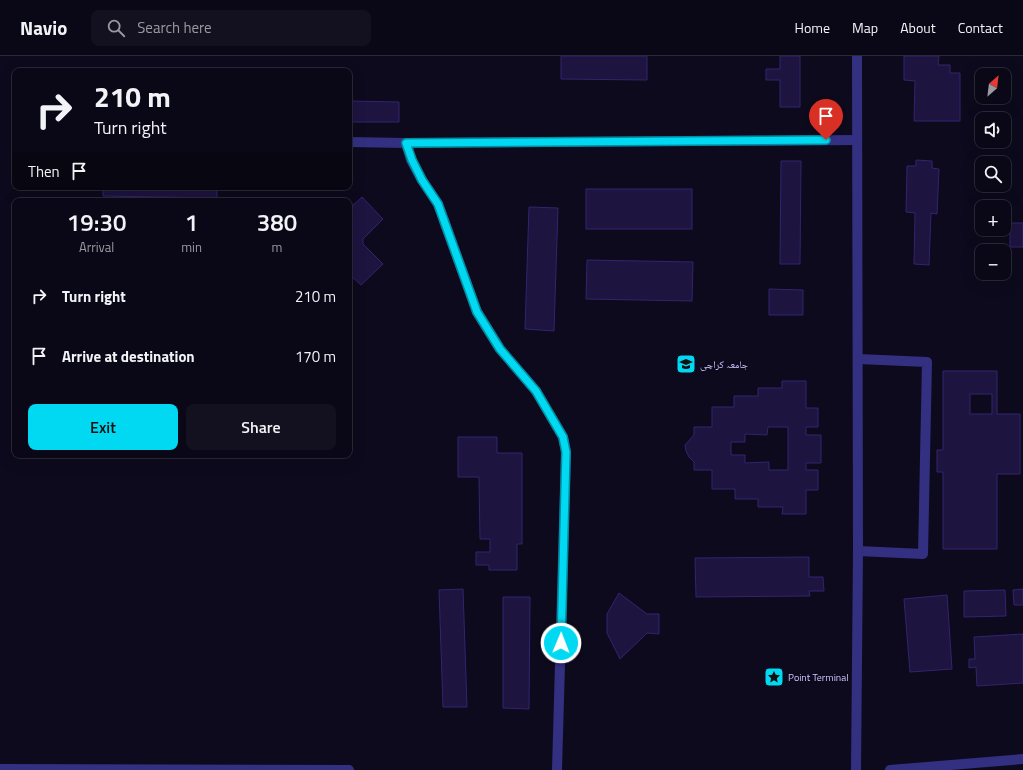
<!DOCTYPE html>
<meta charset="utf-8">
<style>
:root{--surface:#0a0816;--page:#13111f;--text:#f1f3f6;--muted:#999aa1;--line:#2a2935;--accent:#00d9f1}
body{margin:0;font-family:"Titillium Web","Noto Naskh Arabic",sans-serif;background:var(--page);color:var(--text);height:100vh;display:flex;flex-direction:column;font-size:15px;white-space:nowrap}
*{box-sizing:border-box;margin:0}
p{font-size:13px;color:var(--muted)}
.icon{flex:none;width:22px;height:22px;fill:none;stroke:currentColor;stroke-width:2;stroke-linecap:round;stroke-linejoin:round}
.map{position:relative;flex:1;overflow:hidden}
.sheet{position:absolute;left:12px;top:142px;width:340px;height:260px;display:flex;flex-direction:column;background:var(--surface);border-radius:8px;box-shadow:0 4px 16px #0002,0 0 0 1px var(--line)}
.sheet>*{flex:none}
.guide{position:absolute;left:12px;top:12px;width:340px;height:122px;border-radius:8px;box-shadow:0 4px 16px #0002,0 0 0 1px var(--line);background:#0a0816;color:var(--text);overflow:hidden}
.needle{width:26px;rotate:28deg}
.buttons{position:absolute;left:975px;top:12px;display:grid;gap:8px}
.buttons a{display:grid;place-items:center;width:36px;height:36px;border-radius:8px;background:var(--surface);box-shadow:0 4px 16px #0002,0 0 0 1px var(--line);font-size:20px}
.pin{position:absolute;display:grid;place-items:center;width:34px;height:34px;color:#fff;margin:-41px -17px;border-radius:50% 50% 50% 0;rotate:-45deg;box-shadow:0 0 4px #0007}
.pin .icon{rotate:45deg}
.me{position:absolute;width:44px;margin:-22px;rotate:1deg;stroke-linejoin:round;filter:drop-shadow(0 0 3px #0008)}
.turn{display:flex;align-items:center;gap:14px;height:84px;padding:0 16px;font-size:18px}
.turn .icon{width:52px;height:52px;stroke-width:2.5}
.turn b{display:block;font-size:28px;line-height:34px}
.then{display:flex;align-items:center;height:38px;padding:0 16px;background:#0003;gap:8px;font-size:15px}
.eta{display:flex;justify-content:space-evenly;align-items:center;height:68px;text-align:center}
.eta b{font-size:24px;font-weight:600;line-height:28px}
.button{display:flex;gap:8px;margin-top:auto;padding:8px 16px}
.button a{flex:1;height:46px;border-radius:8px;background:var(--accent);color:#111;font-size:16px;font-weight:600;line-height:46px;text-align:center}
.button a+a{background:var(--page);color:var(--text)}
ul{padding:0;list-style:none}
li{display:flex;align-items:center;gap:12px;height:60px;padding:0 16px}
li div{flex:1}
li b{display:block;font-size:15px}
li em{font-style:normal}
header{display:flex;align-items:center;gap:24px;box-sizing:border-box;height:56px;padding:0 20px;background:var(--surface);border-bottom:1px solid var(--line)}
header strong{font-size:19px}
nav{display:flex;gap:22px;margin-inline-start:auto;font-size:14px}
.search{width:280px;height:36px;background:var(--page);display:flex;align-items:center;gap:10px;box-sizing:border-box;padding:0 14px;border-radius:8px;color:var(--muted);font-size:15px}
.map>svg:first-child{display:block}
</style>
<header>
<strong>Navio</strong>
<div class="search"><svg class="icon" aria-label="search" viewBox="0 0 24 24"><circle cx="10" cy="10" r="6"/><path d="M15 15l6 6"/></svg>Search here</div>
<nav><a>Home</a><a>Map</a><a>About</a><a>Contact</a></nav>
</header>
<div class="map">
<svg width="1023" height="714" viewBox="0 0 1023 714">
<rect width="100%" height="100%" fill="#0d0a1d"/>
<g fill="#1d1440" stroke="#33246e" fill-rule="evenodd">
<polygon points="561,0 647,0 647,24 561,23"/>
<polygon points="780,0 800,0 800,51 780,51 780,24 766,24 766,13 780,13"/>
<polygon points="904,0 939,0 938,9 950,9 950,17 960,17 960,65 914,65 915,25 904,24"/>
<polygon points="349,45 399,46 399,66 349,66"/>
<polygon points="916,104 932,105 932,112 939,113 937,158 931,157 929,209 914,208 915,157 906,156 907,110 916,110"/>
<polygon points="781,105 801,105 800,208 780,208"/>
<polygon points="103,131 217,131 217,142 103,140"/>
<rect x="586" y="133" width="106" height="40"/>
<polygon points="362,141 383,163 363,183 363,188 383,208 361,229 349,218 349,153"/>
<polygon points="529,151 558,152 554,275 525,273"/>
<rect x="1010" y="167" width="13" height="24"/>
<polygon points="587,204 693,206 692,245 586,243"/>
<polygon points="769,233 803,234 803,259 769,259"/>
<path d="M943 315H997V358H1020V418H997V493H943V416H937V394H943ZM970 338H992V358H970Z"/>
<path d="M782 325H806V352H818V371H806V379H821V407H806V414H818V434H806V458H782L783 451H758V443H735V433H712V414H694V406L689 401 686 395 685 389 694 379V371H712V351H734V340H758V332H782ZM768 371H788V414H769V406L745 407V399H731V386H745V378L767 379Z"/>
<polygon points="458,381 497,381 497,397 522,397 522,488 517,488 517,514 489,514 489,509 476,509 476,496 490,496 490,483 480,483 479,421 458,421"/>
<polygon points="809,501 809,521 823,521 824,535 809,535 810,540 696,541 695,502"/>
<polygon points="463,533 467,651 443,651 439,534"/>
<polygon points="1023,533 1023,549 1014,549 1013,534"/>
<polygon points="1005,534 1006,560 964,561 964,535"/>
<polygon points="619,537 647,558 659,558 659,578 647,577 620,603 607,577 607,558"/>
<polygon points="947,539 952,613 910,616 904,543"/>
<polygon points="503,541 530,541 529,653 503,652"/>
<polygon points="1023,578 1023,627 977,630 976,611 969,612 969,603 975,603 974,581"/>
</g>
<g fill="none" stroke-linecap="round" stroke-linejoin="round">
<g stroke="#333081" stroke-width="10">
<polyline points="349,86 406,87"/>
<polyline points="858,303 927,306 923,498 858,495"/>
<polyline points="0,713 349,714"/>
<polyline points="557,714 566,396 563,381 536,335 500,293 477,256 438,148 422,124 411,104 406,87 857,84"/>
<polyline points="856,714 858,495 857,0"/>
<polyline points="890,714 1023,703"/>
</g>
</g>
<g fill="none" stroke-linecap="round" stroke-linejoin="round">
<g stroke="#008d9d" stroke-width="10">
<polyline id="route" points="561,587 566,396 563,381 536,335 500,293 477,256 438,148 422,124 412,104 406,87 826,84"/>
</g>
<use href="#route" stroke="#00d9f1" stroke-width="7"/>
</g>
<defs>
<g id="university-square" transform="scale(1)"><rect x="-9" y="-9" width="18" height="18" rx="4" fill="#00d9f1" stroke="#0d0a1d"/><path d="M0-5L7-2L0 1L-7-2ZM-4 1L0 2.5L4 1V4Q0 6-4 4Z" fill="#111"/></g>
<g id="sight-square" transform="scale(1)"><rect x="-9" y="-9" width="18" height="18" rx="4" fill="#00d9f1" stroke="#0d0a1d"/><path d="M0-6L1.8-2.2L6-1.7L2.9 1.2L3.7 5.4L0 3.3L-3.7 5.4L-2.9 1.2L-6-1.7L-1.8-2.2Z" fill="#111"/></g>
</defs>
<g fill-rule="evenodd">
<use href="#university-square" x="686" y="308"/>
<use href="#sight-square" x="774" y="621"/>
</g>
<g text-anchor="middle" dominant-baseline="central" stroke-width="4" stroke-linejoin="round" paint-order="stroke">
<g font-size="10" fill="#cdc6ff" stroke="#0d0a1d" text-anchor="start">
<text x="700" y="308">جامعہ کراچی</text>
<text x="788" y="621">Point Terminal</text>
</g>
</g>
</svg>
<div class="buttons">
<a><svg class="needle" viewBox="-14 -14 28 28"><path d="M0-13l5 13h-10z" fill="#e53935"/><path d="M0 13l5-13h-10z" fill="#999aa1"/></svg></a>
<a><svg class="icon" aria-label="sound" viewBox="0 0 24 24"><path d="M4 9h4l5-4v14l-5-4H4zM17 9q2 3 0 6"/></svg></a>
<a><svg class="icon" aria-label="search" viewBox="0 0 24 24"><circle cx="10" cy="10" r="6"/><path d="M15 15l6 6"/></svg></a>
<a>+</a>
<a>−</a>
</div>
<div class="pin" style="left:826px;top:84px;background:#d93025"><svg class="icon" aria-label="arrive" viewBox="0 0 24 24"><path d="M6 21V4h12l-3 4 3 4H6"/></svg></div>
<svg class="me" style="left:561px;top:587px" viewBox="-20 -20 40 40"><circle r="17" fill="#00d9f1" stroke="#fff" stroke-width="3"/><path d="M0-11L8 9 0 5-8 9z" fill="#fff"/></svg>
<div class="guide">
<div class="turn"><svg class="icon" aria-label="right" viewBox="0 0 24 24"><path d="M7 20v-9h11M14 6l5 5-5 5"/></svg><div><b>210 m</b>Turn right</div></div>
<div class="then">Then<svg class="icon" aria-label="arrive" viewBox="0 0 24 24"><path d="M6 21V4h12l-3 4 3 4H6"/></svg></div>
</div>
<section class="sheet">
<div class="eta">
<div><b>19:30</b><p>Arrival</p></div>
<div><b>1</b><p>min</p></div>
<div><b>380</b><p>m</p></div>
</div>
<ul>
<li><svg class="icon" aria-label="right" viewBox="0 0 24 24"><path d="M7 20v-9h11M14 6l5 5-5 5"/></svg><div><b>Turn right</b></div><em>210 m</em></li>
<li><svg class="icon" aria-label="arrive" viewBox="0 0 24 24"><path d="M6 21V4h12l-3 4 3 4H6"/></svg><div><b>Arrive at destination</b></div><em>170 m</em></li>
</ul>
<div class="button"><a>Exit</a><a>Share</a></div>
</section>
</div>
